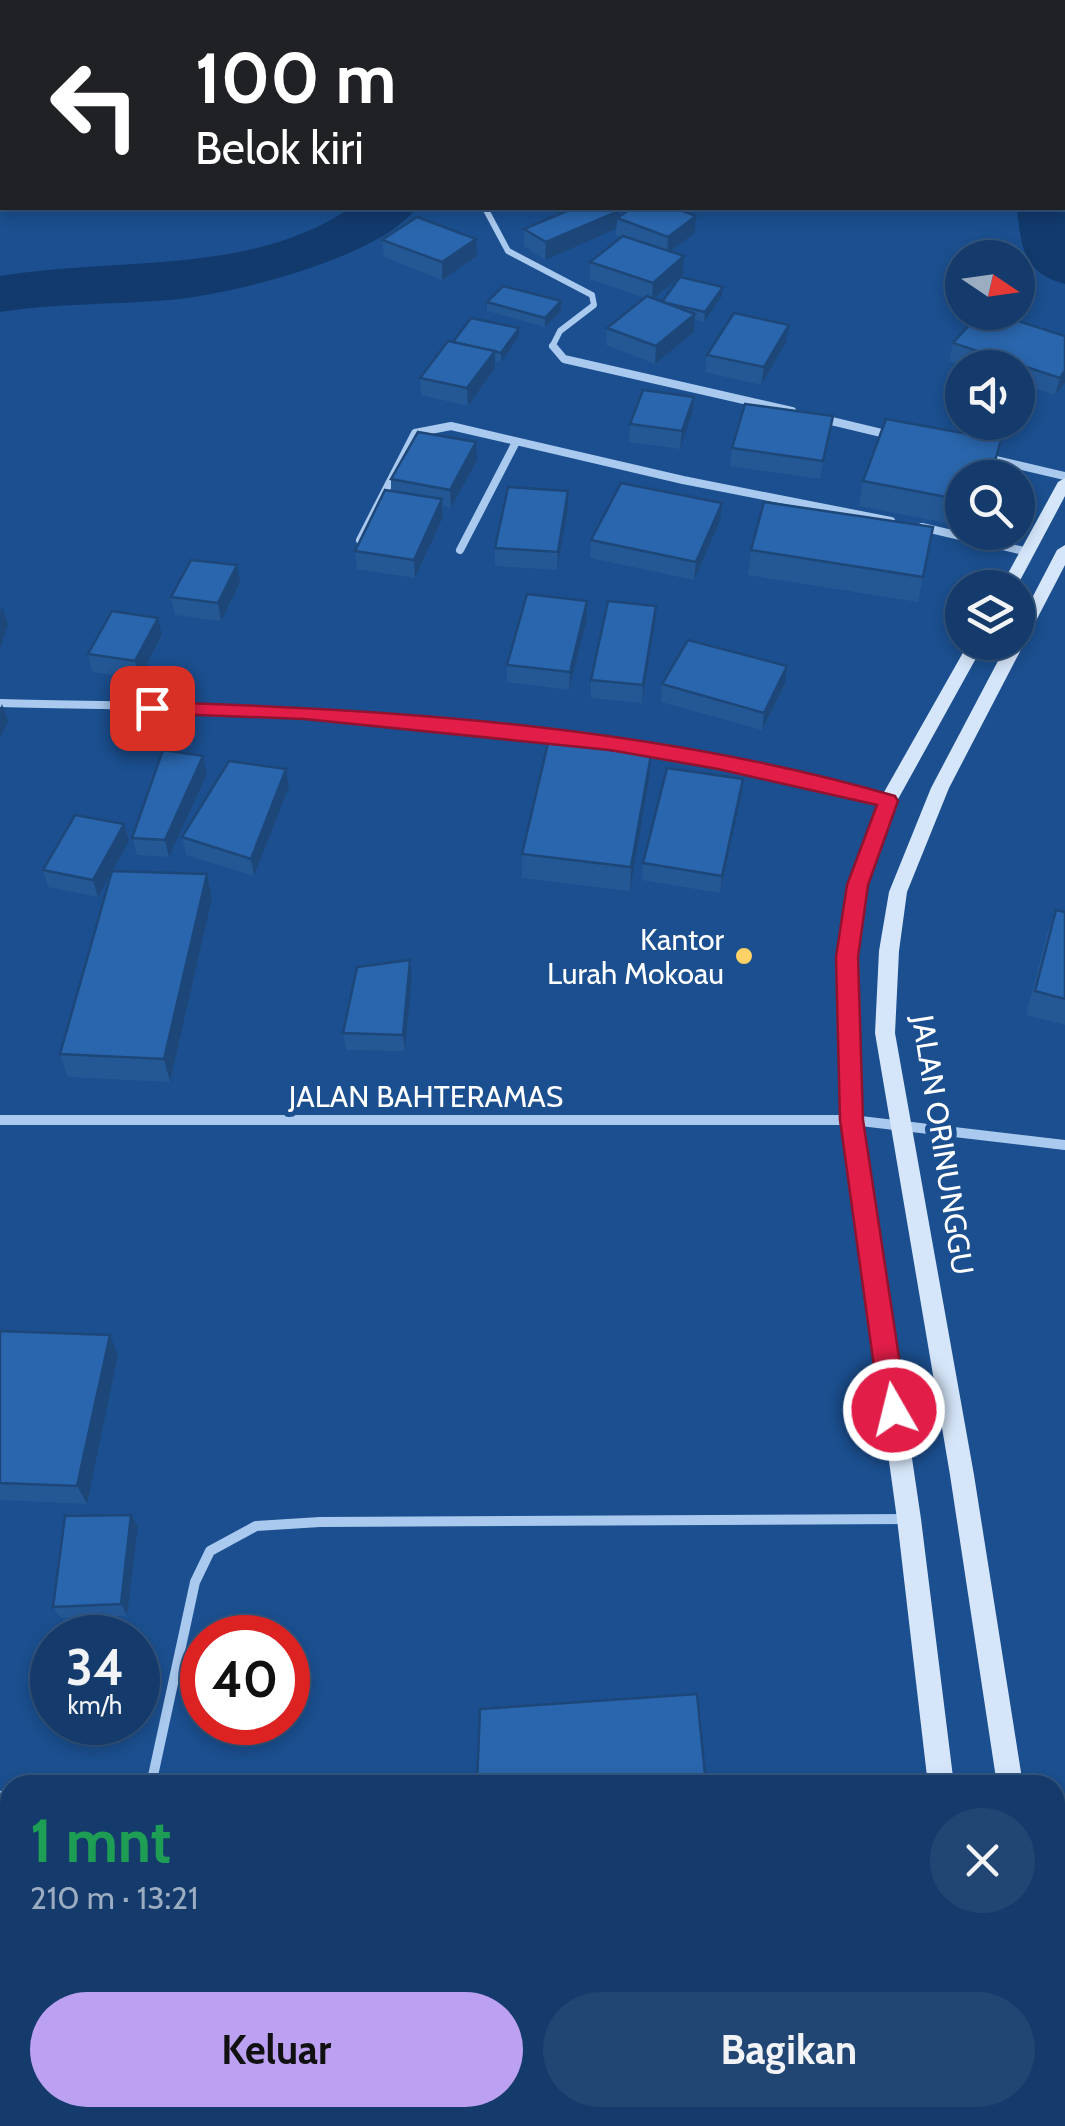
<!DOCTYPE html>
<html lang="id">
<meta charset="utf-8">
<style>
:root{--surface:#143b6b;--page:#214673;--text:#f1f3f6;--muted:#9dadc1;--line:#33557e;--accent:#bca0f2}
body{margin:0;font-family:Cabin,sans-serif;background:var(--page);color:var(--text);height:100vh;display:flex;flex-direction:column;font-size:38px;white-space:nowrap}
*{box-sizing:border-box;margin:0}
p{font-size:32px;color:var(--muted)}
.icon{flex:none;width:55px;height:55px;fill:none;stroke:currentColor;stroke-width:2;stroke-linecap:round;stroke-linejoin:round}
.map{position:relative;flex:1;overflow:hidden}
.side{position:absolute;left:0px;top:1775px;width:1065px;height:352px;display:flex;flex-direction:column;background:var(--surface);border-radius:30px 30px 0 0;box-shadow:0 5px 15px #0003,0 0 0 2px var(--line)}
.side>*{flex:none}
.top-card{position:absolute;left:0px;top:0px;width:1065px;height:210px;box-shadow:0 5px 15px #0003,0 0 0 2px var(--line);background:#202124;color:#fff;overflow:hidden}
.needle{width:65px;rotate:103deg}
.tools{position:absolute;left:945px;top:240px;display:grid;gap:20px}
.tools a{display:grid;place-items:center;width:90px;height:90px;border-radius:50%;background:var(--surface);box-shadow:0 5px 15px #0003,0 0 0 2px var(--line);font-size:50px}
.speed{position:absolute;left:30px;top:1615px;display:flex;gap:20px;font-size:50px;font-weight:700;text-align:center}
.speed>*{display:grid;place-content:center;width:130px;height:130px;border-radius:50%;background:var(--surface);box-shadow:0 5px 15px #0003,0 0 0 2px var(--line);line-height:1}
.speed small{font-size:25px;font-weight:400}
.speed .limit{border:15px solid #d22;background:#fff;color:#111}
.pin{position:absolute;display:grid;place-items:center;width:85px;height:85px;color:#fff;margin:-42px;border-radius:20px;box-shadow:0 5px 15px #0006}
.me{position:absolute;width:110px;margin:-55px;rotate:352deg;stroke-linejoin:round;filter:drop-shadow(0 0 8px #0008)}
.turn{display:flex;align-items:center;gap:35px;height:210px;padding:0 30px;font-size:45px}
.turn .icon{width:130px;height:130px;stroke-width:2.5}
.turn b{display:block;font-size:70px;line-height:85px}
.round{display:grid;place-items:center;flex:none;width:105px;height:105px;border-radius:52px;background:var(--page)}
.head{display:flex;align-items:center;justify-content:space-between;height:170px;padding:0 30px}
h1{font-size:60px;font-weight:700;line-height:75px;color:#1e9e55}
.action{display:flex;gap:20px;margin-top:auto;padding:20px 30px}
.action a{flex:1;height:115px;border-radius:60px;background:var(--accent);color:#111;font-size:40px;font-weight:700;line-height:115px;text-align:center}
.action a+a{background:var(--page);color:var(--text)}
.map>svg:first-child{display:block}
</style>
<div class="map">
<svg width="1065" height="2126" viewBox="0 0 1065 2126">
<rect width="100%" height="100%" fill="#1b4f8f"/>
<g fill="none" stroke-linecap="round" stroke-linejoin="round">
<g fill="#123a6d" fill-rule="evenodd">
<path d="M1062 195 1065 196V284C1023 273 1021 246 1017 208H1062Z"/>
<path d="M350 208H416C382 257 227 296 168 300 112 305 57 303 0 312V276C113 257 251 276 350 208Z"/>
</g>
<polyline stroke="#a9c9ee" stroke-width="10" points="151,1785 195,1582 210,1551 256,1526 320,1522 907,1519"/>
<g stroke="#a9c9ee" stroke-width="6">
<polyline points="1020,0 1039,2"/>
<polyline points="485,208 508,251 592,295 594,305 560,331 553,345 555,348"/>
</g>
<g stroke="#a9c9ee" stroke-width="8">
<polyline points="553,346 564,359 792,411"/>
<polyline points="823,419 894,436"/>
<polyline points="983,457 1065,476"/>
<polyline points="922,527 1028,552"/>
<polyline points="360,540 415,433 451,426 683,480 891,521"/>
<polyline points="460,550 516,442"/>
<path d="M0 703C101 706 204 705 305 712 496 725 682 754 869 797"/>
</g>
<g stroke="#a9c9ee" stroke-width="10">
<polyline points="858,794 888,801"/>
<polyline points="0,1120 852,1120 1065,1145"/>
</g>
<g stroke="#a9c9ee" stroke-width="12">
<polyline points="0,1797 10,1796"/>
<polyline points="108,2126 109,2118"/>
</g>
<g fill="#d6e6fa" fill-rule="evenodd">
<polygon points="1065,478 1065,496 1016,588 1000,588 1058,482"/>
<polygon points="1065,545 1065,565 949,788 907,892 899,951 895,1033 974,1475 1023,1785 997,1785 950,1475 875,1033 879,951 889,892 931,788 1008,642 1018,642 1018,625 1057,550"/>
<polygon points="969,642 985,642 897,801 866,885 857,957 862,1120 921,1519 954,1785 928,1785 897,1519 842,1120 837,957 848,885 879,801"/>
<polygon points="1055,2060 1065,2065 1065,2126 1048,2126 1047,2118 1055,2118"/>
<polygon points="967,2118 996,2118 998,2126 968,2126"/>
</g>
</g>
<g fill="#245895">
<rect x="424" y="0" width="99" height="2"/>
<polygon points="696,216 695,233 670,252 684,256 683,274 654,298 662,302 723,287 722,296 704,322 695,319 694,332 655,364 606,345 607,328 645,298 590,279 590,262 621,237 616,235 616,229 545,260 524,246 524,229 619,217"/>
<polygon points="382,240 477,256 442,280 384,257"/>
<polygon points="561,301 561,311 545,327 487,311 487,302"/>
<polygon points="981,312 1065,383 1055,395 1018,383 1018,368 969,368 949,361 953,343"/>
<polygon points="519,337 501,362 495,361 495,368 468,406 421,395 420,378 453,342"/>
<polygon points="786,343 761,385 705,372 707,355"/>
<polygon points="692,414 680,449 629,442 630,424"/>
<polygon points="833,416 820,479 730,466 732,448"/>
<polygon points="1001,440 991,478 962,478 962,526 859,506 863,481"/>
<polygon points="477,460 451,508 443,506 443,517 415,578 357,569 355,551 391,491 391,479"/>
<polygon points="568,491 568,509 557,570 495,566 495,548"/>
<polygon points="720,521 694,580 590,558 591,540"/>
<polygon points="751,550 923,577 918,602 748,575"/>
<polygon points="240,583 221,621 175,615 171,597"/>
<polygon points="587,619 569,690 507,682 507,665"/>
<polygon points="655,624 642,703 591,698 591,680"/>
<polygon points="162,635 139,679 92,672 88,654"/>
<polygon points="662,684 785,684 762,730 661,702"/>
<polygon points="286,769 289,787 254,876 186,855 182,837"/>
<polygon points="207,774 169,857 137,855 132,838"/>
<polygon points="649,780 630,891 522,878 522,854"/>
<polygon points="741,797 720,893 642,880 643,863"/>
<polygon points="124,824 129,841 112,871 207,874 212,898 170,1082 68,1077 60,1054 110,874 98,897 48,887 43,870"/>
<polygon points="1056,910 1065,912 1065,1025 1026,1015 1047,934"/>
<polygon points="412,977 405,1051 346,1050 343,1033"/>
<polygon points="0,1331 110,1335 118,1355 87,1504 0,1500"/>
<polygon points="138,1527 127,1616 61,1618 53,1607"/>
</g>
<g fill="#1d4779">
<polygon points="619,211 616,229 545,260 546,242"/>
<polygon points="696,216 695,233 667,254 668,237"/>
<polygon points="476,239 477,256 442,280 442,262"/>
<polygon points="684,256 683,274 652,300 653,283"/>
<polygon points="723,287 722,296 704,322 705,312"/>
<polygon points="561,301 561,311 545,327 545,318"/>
<polygon points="695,314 694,332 655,364 656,346"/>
<polygon points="789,325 786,343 761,385 764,367"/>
<polygon points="519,328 519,337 501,362 501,353"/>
<polygon points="495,351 495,368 468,406 467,388"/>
<polygon points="1065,371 1065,383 1055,395 1060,378"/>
<polygon points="694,397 692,414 680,449 682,431"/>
<polygon points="476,442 477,460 451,508 450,490"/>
<polygon points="568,491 568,509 557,570 558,552"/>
<polygon points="442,499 443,517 415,578 414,560"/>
<polygon points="722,503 720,521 694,580 696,562"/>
<polygon points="237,565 240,583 221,621 218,603"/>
<polygon points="587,601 587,619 569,690 570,672"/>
<polygon points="2,606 8,624 0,649 0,613"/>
<polygon points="656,606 655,624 642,703 643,685"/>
<polygon points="158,618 162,635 139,679 135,661"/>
<polygon points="787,666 785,684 762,730 764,713"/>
<polygon points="2,704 8,722 0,738 0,709"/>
<polygon points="651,755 649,780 630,891 631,867"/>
<polygon points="203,756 207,774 169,857 165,840"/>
<polygon points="286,769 289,787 254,876 251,859"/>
<polygon points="743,779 741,797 720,893 722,876"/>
<polygon points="124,824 129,841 98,897 93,880"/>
<polygon points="207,874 212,898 170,1082 164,1059"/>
<polygon points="410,960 412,977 405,1051 403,1035"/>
<polygon points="110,1335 118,1355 87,1504 77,1486"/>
<polygon points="131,1515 138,1527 127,1616 121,1604"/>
<polygon points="25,2118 35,2118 34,2126 24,2126"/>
</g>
<g fill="#2a66ad" stroke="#1d4779" stroke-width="2.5">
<polygon points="588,0 596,0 598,2 562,2"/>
<polygon points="978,0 1020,0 1019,2 977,2"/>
<polygon points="1062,13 1065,14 1065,28 1063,41"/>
<polygon points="574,208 612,208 619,211 546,242 524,229"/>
<polygon points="632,208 674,208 696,216 668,237 617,218"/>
<polygon points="417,217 476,239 442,262 382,240"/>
<polygon points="623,236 684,256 653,283 590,262"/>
<polygon points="680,277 723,287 705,312 662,302"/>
<polygon points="503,286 561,301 545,318 487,302"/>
<polygon points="647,296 695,314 656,346 607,328"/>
<polygon points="981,312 989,312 1065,336 1065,371 1060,378 953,343"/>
<polygon points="734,313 789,325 764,367 707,355"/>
<polygon points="471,318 519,328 501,353 453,342"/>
<polygon points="448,341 495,351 467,388 420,378"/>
<polygon points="643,390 694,397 682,431 630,424"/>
<polygon points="745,404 833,416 823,461 732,448"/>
<polygon points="886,419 1001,440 990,478 962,478 962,500 863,481"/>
<polygon points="418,432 476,442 450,490 391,479"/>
<polygon points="621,483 722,503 696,562 591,540"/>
<polygon points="508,487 568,491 558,552 495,548"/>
<polygon points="385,490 442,499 414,560 355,551"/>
<polygon points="764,502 933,527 923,577 751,550"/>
<polygon points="191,560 237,565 218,603 171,597"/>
<polygon points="527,594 587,601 570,672 507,665"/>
<polygon points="608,601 656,606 643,685 591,680"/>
<polygon points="112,611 158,618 135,661 88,654"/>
<polygon points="688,640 787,666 764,713 662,684"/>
<polygon points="548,743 651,755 631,867 522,854"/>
<polygon points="163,750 203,756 165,840 132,838"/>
<polygon points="229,761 286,769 251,859 182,837"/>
<polygon points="667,768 743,779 722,876 643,863"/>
<polygon points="75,815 124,824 93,880 43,870"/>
<polygon points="112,871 207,874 164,1059 60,1054"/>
<polygon points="1056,910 1065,912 1065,999 1035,991"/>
<polygon points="410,960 403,1035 343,1033 357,967"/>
<polygon points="0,1331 110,1335 77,1486 0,1483"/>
<polygon points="131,1515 121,1604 53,1607 65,1516"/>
<polygon points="697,1694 706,1785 477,1785 480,1709"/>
<polygon points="10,2037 10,2118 25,2118 24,2126 0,2126 0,2038"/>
</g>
<path fill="#e11d48" stroke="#92132f" stroke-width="2.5" d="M152 702C397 709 658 727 895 796L898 801 868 885 858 957 863 1120 907 1410 903 1419 894 1423 884 1419 880 1410 840 1120 836 957 847 885 877 805 718 769 610 750 304 719 145 713 142 708Z"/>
<circle fill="#ffd166" stroke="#1b4f8f" stroke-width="4" cx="744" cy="956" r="10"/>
<g text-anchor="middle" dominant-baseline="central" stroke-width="10" stroke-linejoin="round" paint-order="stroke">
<g font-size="30" fill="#fff" stroke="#1b4f8f" text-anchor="end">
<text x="724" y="939">Kantor<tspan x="724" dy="34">Lurah Mokoau</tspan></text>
</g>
<g font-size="30" fill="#fff" stroke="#1b4f8f">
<text x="426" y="1096">JALAN BAHTERAMAS</text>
<text transform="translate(943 1145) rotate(81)">JALAN ORINUNGGU</text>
</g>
</g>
</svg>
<div class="tools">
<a><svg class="needle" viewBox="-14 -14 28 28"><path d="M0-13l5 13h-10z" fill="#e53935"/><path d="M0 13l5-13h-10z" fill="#9dadc1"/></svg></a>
<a><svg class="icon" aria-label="sound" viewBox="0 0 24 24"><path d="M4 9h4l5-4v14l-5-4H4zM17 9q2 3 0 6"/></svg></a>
<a><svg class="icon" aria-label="search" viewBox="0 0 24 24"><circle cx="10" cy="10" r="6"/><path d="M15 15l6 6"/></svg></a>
<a><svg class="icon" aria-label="layers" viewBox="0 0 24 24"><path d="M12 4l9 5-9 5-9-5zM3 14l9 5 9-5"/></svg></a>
</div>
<div class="speed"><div>34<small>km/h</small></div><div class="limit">40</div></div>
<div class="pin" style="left:152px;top:708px;background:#d93025"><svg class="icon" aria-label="arrive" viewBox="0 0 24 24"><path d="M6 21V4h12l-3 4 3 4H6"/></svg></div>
<svg class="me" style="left:894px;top:1410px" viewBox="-20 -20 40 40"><circle r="17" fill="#e11d48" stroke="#fff" stroke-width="3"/><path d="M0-11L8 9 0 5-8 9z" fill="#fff"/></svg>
<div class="top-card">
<div class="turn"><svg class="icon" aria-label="left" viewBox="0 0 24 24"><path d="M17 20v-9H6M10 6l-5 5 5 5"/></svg><div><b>100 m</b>Belok kiri</div></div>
</div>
<section class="side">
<div class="head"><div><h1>1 mnt</h1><p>210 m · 13:21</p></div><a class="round"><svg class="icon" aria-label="close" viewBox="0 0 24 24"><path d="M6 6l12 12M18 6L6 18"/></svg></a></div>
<div class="action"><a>Keluar</a><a>Bagikan</a></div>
</section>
</div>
